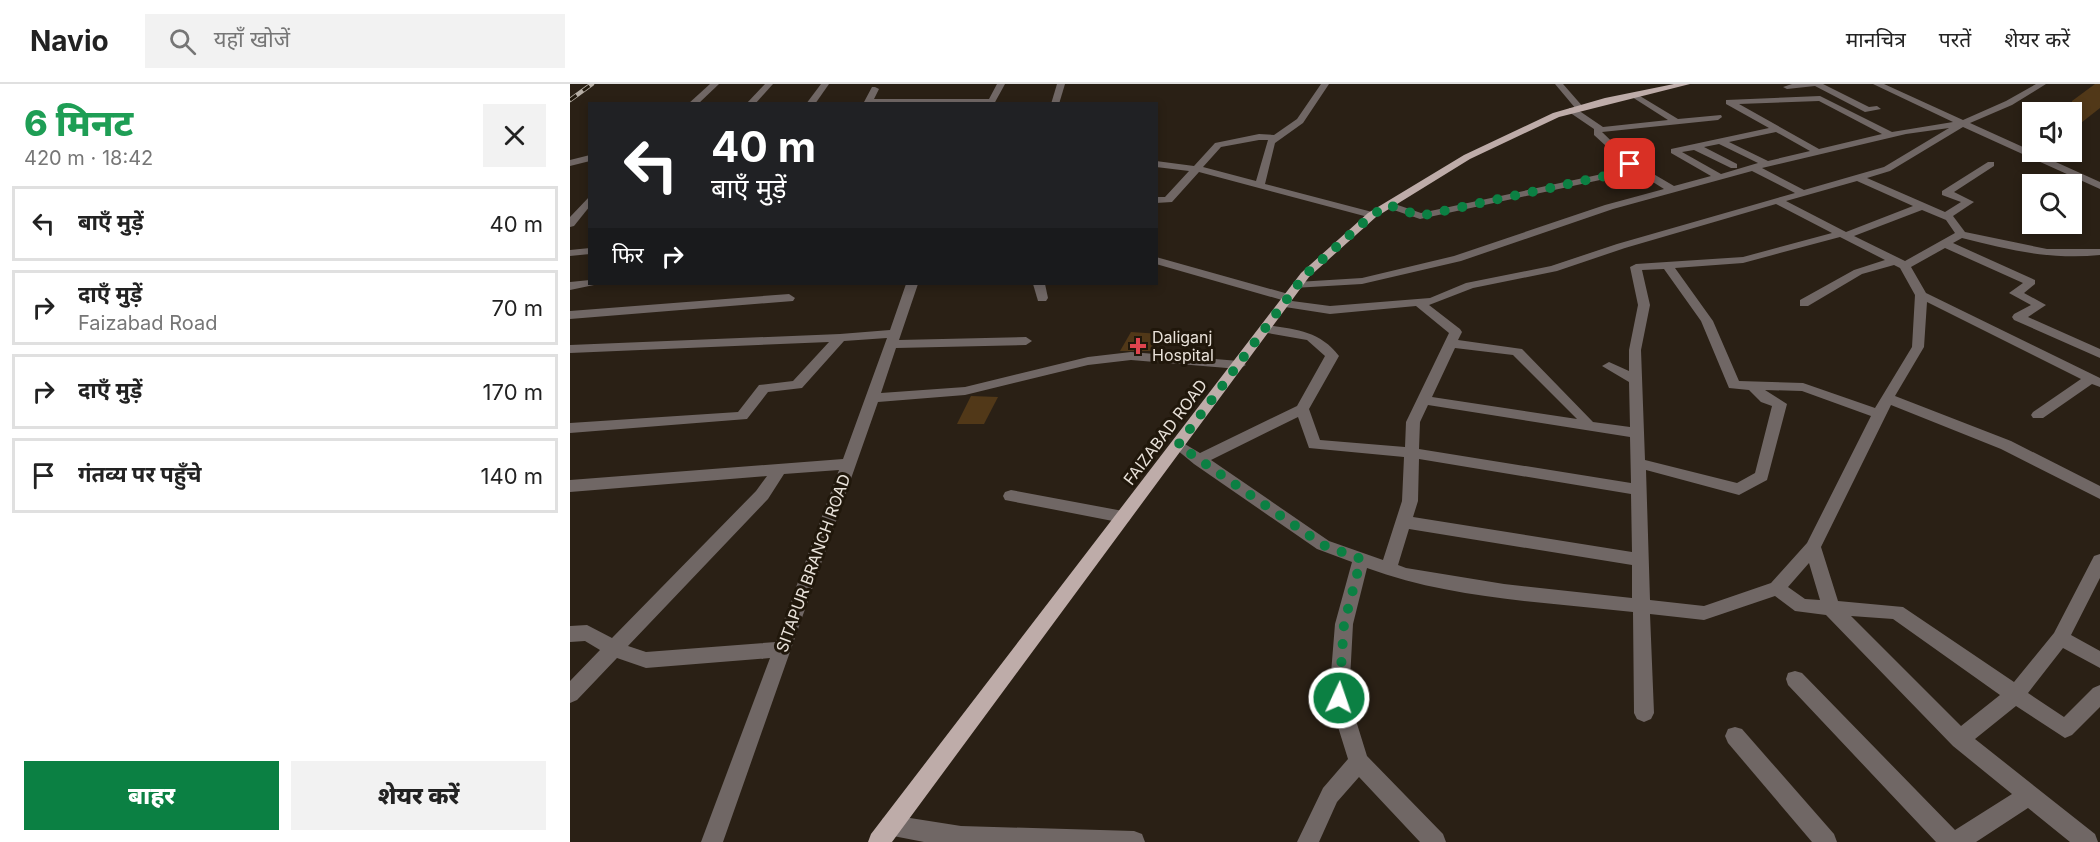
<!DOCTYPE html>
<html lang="hi">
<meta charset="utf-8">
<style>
:root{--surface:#fff;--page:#f2f2f2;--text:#222;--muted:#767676;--line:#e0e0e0;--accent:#0b8043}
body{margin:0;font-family:Inter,"Noto Sans Devanagari",sans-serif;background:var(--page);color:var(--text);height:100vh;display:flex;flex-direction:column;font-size:22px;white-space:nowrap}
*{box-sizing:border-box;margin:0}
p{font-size:20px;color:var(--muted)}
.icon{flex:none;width:33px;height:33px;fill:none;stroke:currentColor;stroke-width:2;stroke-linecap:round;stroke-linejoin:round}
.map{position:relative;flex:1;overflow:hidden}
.panel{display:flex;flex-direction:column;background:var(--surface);width:570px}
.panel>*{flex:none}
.top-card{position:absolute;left:18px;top:18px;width:570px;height:183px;border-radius:0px;box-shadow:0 3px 9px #0003;background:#202124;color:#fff;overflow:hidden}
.controls{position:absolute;left:1452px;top:18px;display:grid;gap:12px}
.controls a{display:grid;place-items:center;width:60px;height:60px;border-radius:0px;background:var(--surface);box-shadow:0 3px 9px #0003;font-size:30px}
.pin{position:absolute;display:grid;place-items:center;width:51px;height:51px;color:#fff;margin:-26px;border-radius:12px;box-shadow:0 3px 9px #0006}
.me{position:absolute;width:66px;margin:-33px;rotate:3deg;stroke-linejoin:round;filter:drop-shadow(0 0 4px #0008)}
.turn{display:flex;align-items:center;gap:21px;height:126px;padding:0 24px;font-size:27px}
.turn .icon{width:78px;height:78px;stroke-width:2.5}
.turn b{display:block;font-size:42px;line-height:51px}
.then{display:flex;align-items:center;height:57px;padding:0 24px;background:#0003;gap:12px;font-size:22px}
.round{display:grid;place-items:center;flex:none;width:63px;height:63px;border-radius:0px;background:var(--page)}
.overview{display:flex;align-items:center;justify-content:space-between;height:102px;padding:0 24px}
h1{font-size:36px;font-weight:800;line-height:45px;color:#1e9e55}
.button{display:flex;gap:12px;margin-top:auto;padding:12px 24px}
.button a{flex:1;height:69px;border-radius:0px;background:var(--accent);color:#fff;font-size:24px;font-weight:800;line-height:69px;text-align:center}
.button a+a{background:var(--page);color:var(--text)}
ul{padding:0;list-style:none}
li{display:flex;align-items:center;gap:18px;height:75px;margin:0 12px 9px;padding:0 12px;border:3px solid var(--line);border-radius:0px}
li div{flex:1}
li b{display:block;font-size:22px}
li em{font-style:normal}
header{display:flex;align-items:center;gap:36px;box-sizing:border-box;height:84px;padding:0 30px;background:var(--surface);border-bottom:2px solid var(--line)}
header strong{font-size:28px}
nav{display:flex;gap:33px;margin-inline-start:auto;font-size:21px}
.search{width:420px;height:54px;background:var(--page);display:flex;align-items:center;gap:15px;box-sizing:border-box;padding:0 21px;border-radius:0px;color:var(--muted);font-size:22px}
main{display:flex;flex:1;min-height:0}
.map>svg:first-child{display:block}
</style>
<header>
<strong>Navio</strong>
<div class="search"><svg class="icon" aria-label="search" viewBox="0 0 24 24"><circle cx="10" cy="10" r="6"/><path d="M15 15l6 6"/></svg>यहाँ खोजें</div>
<nav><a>मानचित्र</a><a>परतें</a><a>शेयर करें</a></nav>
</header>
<main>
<section class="panel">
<div class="overview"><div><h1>6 मिनट</h1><p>420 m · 18:42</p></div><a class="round"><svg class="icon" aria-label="close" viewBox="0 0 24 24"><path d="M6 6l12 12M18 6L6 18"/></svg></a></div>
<ul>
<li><svg class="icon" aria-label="left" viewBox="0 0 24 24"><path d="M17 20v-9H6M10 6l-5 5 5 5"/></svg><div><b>बाएँ मुड़ें</b></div><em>40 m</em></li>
<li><svg class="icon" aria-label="right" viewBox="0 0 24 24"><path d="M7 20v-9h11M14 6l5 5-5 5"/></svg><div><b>दाएँ मुड़ें</b><p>Faizabad Road</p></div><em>70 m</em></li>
<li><svg class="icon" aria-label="right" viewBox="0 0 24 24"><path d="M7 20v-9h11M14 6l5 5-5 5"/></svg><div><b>दाएँ मुड़ें</b></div><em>170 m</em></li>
<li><svg class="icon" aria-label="arrive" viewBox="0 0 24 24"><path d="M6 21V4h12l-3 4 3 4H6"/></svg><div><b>गंतव्य पर पहुँचे</b></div><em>140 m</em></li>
</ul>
<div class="button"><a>बाहर</a><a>शेयर करें</a></div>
</section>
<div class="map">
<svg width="1530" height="758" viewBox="0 0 1530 758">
<rect width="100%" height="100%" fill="#2a2015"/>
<g fill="#513818">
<polygon points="1525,0 1530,0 1530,24 1502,46 1502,17"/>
<polygon points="561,248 591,250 582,267 550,267"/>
<polygon points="401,312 428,313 414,340 387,340"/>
</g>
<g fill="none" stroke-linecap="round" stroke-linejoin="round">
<g fill="#706765" fill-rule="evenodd">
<polygon points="140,0 149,0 128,20 118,20"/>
<polygon points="195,0 203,0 185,20 176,20"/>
<polygon points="251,0 259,0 245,20 236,20"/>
<polygon points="427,0 435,0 424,20 294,18 302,3 305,3 309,5 304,15 419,15"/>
<polygon points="487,0 495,0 489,20 481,20"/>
<path d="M751 0H759L733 39 705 59 695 100 806 129V133H798L629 88 602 118 586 119V113H595L619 87 586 83V77L624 82 645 59 689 50 704 51 727 35ZM689 56H698L686 97 633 83 651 63Z"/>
<path d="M985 0H993L1014 24 1008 26 1033 43 1098 36 1062 13 1061 11 1065 9 1108 35 1151 31 1152 33 1148 36 1032 48 1063 78 1104 102 1141 92 1101 69V65L1199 44 1156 20V16L1250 12 1322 48 1383 38 1303 0H1314L1393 36 1436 17 1466 0H1476L1442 21 1400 39 1530 98V105L1393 43 1320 87 1297 94 1375 128 1391 118 1372 111V107L1418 78H1424V82L1384 108 1404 118 1383 132 1395 148 1477 165H1530V171C1482 176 1438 166 1392 154L1383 159 1465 196V200L1454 209 1476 221 1458 233 1530 265V274L1444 236 1442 233 1444 230 1461 221 1439 209 1453 199 1375 164 1341 183 1356 209 1530 294V303L1522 300 1473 334H1463L1461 331 1463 328 1511 295 1357 218 1354 263 1325 312 1441 357 1530 402V415L1431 365 1321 321 1251 463 1268 517 1333 523 1444 598 1484 549 1524 472 1530 470V494L1501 551 1530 567V584L1493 564 1458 609 1494 633 1523 604 1530 601V623L1502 651 1495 654 1446 622 1405 655 1525 750 1528 758H1500L1458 724 1406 758H1366L1218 601 1216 595 1218 589 1225 587 1232 589 1385 746 1442 710 1383 662 1256 531 1225 527 1205 512 1134 536 1080 530 1084 629 1081 635 1074 638 1067 635 1064 629 1063 528C974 518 881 515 797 484L783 540 779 614 797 672 873 750 876 758H850L789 693 767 718 749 758H727L753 704 778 675 759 614 765 540 782 478 747 465 624 380 601 361 608 356 630 369 727 322 755 272 737 256 692 248 690 245 696 241C725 245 750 247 769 272L739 325 750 356 835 363 836 338 879 249 846 222 760 230 715 223 709 219 712 216 586 180V173L722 211V217L760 222 860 214 896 199 981 182 1047 160 1225 109 1182 87 1043 125 891 177 792 200 723 204 721 202 727 198 792 194 884 172 1035 121 1094 105 1067 88 850 135 815 123 814 121 819 118 851 129 1060 84 1024 51V45L999 28V24L1006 25ZM1249 17 1312 50 1249 65 1169 20ZM1379 44 1314 83 1234 106 1192 84 1336 50ZM1206 48 1240 67 1198 77 1159 58ZM1149 60 1188 79 1151 90 1112 68 1124 66 1161 84H1167V80L1134 63ZM1287 97 1343 122 1276 148 1216 117ZM1206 120 1262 149 1173 173 1066 180 1060 183 1068 221 1059 266V287L1039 278 1032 282 1059 298 1060 343 1023 338 952 265 888 256 892 248 890 245 859 221 903 204 987 187 1055 164ZM1352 126 1376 136 1385 149 1335 177 1284 152ZM1270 153 1315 176 1284 186 1230 216V222H1238L1292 190 1324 181 1330 184 1345 211 1342 263 1305 324 1233 299 1169 297 1143 237 1105 184 1173 179ZM1094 185 1131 237 1159 304 1179 306 1191 318 1202 322 1185 389 1167 399 1075 376 1071 266 1080 221 1072 186ZM885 264 943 271 1007 335 862 313ZM1195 306 1232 307 1301 332 1237 459 1201 499 1134 522 1080 516 1076 386 1169 411 1197 396 1217 320ZM858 321 1060 353 1061 399 849 365 850 338ZM728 333 739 364 834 373 832 417 813 476 759 457 641 376ZM849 375 1061 410 1062 468 843 433 848 417ZM839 445 1062 481V514L934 500 836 484 828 481ZM1239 479 1250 516 1235 515 1218 503ZM1281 532 1323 535 1430 611 1391 642Z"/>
<polygon points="1222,0 1253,0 1299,23 1307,22 1311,25 1295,28 1245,2 1217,5 1213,3"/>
<polygon points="20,71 20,77 0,82 0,76"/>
<polygon points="20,112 20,122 4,142 0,143 0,133"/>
<polygon points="20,164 20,170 0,172 0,166"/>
<polygon points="20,196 20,200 26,200 24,201 0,206 0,198"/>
<path d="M336 200H348L329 256 456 253 462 257 456 261 326 264 311 309 395 303 518 273 561 268 669 277 676 281 669 285 561 276 518 281 395 311 308 318 153 758H131L200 574 76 584 47 574 7 616 0 619V597L30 566 15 557 0 558V542L17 541 42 554 186 407 197 392 0 408V396L273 375 317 254 274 257 232 304 198 308 177 335 0 349V339L168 328 189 301 223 297 259 258 0 269V261L270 250 320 246ZM269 386 206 558 76 568 58 562 198 415 214 390Z"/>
<polygon points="463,200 475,200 478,214 476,217 468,217"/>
<polygon points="219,210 225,214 223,217 0,235 0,227"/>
<polygon points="441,406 553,427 559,429 561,433 559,437 553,439 435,416 433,412 435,408"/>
<polygon points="1165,643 1172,645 1264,750 1267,758 1242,758 1158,659 1155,652 1158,645"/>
<polygon points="321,731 391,742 564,747 572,750 575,758 354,758 313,750 310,742 313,734"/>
</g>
<polygon fill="#beaca9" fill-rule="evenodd" points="1104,0 1120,0 989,33 900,75 806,133 739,193 322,758 298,758 301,750 731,189 798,129 894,71 983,29 1035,14"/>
<g stroke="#b6aea5" stroke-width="4.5">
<polyline id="rail" points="0,16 22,0"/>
</g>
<use href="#rail" stroke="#20170b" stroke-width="3" stroke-dasharray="8" stroke-linecap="butt"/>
</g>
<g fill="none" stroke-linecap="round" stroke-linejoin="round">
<polyline stroke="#0b8043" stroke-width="10" stroke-dasharray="0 18" points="769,614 774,540 791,475 753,461 608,361 735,191 802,131 819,121 850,132 1068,85 1060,80"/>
</g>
<path fill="#e0444e" stroke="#20170b" stroke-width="2" d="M565 253h6v6h6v6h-6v6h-6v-6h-6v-6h6z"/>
<g text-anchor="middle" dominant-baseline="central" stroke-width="6" stroke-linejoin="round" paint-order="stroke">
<g font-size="16" fill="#e9e2da" stroke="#20170b" text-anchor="start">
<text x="582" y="253">Daliganj<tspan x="582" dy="18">Hospital</tspan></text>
</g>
<g font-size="16" fill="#e9e2da" stroke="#20170b">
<text transform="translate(595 348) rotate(-53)">FAIZABAD ROAD</text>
<text transform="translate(243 479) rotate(-70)">SITAPUR BRANCH ROAD</text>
</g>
</g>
</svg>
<div class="controls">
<a><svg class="icon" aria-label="sound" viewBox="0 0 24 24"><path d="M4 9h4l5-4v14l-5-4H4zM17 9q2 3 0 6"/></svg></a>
<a><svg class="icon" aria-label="search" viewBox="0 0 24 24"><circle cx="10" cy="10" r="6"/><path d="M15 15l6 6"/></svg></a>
</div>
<div class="pin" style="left:1060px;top:80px;background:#d93025"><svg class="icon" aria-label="arrive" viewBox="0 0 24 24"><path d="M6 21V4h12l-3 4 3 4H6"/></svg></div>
<svg class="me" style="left:769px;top:614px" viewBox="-20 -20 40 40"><circle r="17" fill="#0b8043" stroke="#fff" stroke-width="3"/><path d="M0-11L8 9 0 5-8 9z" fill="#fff"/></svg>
<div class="top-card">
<div class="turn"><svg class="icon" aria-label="left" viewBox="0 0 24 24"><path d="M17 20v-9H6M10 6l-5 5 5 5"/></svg><div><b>40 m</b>बाएँ मुड़ें</div></div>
<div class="then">फिर<svg class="icon" aria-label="right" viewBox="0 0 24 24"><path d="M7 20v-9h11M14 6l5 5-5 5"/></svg></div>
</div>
</div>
</main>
